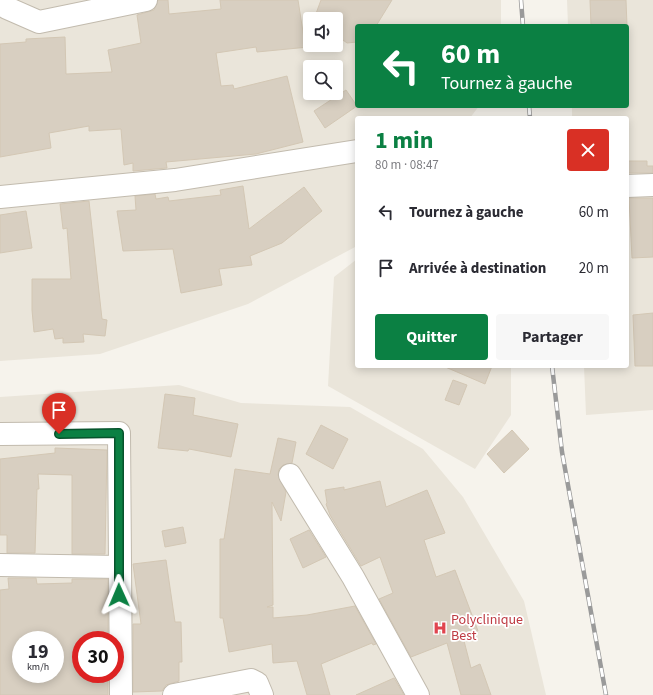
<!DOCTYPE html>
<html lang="fr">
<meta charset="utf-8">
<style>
:root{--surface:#fff;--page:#f7f7f7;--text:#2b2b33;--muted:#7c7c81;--accent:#0b8043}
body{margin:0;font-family:"Source Sans 3",sans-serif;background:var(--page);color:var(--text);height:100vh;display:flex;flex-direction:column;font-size:15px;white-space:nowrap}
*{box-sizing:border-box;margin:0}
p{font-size:13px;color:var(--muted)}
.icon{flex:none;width:22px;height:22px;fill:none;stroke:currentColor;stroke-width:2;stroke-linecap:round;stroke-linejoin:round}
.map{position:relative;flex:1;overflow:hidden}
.panel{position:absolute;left:355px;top:116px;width:274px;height:252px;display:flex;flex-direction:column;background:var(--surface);border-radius:4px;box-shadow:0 2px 10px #0003}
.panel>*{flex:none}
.guide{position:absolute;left:355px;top:24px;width:274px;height:84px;border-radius:4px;box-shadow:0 2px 10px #0003;background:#0b8043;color:#fff;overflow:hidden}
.fabs{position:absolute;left:303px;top:12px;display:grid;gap:8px}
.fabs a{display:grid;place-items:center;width:40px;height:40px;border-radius:4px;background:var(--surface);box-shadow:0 2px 10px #0003;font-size:20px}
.speed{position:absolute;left:12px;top:631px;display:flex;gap:8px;font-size:20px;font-weight:700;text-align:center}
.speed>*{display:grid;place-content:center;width:52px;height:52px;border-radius:50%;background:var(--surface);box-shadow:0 2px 10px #0003;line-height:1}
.speed small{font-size:10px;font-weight:400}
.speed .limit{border:6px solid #d22;background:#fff;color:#111}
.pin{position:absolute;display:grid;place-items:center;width:34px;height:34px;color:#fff;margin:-41px -17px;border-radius:50% 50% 50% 0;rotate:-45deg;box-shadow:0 0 4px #0007}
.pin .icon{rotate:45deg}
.me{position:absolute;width:44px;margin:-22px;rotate:359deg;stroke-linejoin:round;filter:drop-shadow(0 0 3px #0008)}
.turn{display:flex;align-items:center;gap:14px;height:84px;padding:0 20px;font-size:18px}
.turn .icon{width:52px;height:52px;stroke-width:2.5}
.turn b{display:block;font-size:28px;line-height:34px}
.round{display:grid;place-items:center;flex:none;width:42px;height:42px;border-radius:4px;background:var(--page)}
.head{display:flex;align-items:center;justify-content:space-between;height:68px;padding:0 20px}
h1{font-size:24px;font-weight:700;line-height:30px;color:var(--accent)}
.cta{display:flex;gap:8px;margin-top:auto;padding:8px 20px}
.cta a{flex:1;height:46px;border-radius:4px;background:var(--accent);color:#fff;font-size:16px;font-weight:700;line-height:46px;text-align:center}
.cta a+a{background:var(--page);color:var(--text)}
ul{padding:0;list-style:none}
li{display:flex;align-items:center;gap:12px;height:56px;padding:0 20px}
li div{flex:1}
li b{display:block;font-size:15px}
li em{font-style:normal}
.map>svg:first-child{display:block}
</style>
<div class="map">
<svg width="653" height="695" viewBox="0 0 653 695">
<rect width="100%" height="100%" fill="#f6f3ec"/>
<g fill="#eae5da" fill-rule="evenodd">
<path d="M0 0H501V26H357V106H479L470 118H357V246L248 304 100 354 0 361ZM310 19H336V45H310ZM310 67H336V93H310Z"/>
<polygon points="567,0 653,0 653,410 586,415 584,366 627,366 627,118 572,118 572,106 627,106 627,26 568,26"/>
<polygon points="357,259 357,366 511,366 511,415 475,469 328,386 334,277"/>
<path d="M179 385 241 403 350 407 423 449 463 497 524 601 546 695H0V397ZM21 640H55V674H21ZM81 640H115V674H81Z"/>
</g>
<g fill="#d8cfc1" stroke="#d3c7b4" fill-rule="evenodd">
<polygon points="158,0 168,0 169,14 221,9 220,0 298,0 305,45 310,32 310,45 329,45 257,52 256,47 216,53 221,86 233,85 234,89 287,76 303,142 256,154 166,162 167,168 133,171 133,163 124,165 121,129 89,131 89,126 49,133 51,148 0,157 0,44 26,42 26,39 65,37 66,74 112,72 108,50 141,43 137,15 154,10"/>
<polygon points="321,0 392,0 376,26 357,26 357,42 347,43 343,40 342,44 336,44 336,19 314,19"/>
<polygon points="590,0 626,0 627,26 591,26"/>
<polygon points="346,90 357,106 325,128 314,111"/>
<polygon points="627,161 647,161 647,166 653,166 653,173 627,173"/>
<polygon points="243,186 249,229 304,187 322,211 282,243 250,256 252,265 219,269 222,285 181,293 173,249 123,251 117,211 136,210 135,196 155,194 156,199 168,197 169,201 221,195 220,190"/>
<polygon points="629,198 653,198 653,257 632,258"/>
<polygon points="89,201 102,319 107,320 105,336 83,334 84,342 63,343 63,338 55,339 53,329 34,332 32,310 32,279 71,279 67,228 63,229 60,204"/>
<polygon points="26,211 32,248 0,253 0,215"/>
<polygon points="653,313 653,366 635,366 633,315"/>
<polygon points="443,366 492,366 485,384"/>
<polygon points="453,380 467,385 459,405 445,400"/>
<polygon points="165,394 195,398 193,415 238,424 231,457 189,449 188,451 158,448"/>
<polygon points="321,425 348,439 333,469 306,454"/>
<polygon points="512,430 529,449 504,473 487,454"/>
<polygon points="278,438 296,442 292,463 283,465 279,469 278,475 286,492 281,521 272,502 273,605 267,607 273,607 273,618 307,615 355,606 376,644 373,645 372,643 321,664 330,695 307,695 297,661 273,663 272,644 229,652 223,618 220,618 220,539 224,539 235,469 270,474"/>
<polygon points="55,448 107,450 105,554 72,554 72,475 38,474 39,489 37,489 35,553 7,553 7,535 0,535 0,459 55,453"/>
<polygon points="380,481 386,507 427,490 445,533 424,540 436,577 455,570 478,631 463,637 471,668 480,664 491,695 461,695 447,643 411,657 379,599 393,593 380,557 361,566 330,515 326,504 327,503 325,490 344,487 344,490"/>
<polygon points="183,527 186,543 165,547 162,531"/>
<polygon points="309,530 326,557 303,568 290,539"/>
<polygon points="166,560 175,622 181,622 182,662 179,662 179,681 166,685 162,691 133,692 133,624 141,624 133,564"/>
<path d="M8 578H36L37 584 72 583V579H108V640H81V674H108V695H0V590L9 589ZM21 640H55V674H21Z"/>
<polygon points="394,678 404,695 356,695"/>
</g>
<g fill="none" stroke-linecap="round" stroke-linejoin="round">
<g stroke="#c2bbae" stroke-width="24">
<g id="minor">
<polyline points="1,0 7,8 39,22 146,0"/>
<polyline points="627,186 653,185"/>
<polyline points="0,197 175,180 357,151"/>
<polyline points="0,434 119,433 121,695"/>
<polyline points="290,475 353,577 418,695"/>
<polyline points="0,565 119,567"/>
<polyline points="174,695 251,680 257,683 262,695"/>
</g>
</g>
<use href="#minor" stroke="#fff" stroke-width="22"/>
<g stroke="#9a9a9a" stroke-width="4.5">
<g id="rail">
<polyline points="521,0 523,26"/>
<polyline points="529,106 530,118"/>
<polyline points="552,366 562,452 606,695"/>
</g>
</g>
<use href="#rail" stroke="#fff" stroke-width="3" stroke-dasharray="9" stroke-linecap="butt"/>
</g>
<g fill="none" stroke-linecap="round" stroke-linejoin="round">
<g stroke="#07532c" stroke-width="10">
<polyline id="route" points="59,434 119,433 119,595"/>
</g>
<use href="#route" stroke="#0b8043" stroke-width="7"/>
</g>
<defs>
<g id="hospital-bare" transform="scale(1.08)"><path d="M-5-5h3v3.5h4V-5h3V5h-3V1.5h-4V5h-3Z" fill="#e0444e" stroke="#fff" stroke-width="2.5" paint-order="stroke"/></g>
</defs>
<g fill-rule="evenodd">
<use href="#hospital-bare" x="440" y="628"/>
</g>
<g text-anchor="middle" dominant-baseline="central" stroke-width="3.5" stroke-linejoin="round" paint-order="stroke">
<g font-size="14" fill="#be3a42" stroke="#fff" text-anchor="start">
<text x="451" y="620">Polyclinique<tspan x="451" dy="16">Best</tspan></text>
</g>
</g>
</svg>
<div class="fabs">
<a><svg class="icon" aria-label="sound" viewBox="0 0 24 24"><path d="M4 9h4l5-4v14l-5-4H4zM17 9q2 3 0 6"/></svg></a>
<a><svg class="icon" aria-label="search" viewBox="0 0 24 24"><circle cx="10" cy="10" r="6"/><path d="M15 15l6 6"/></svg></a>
</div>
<div class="speed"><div>19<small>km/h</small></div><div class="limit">30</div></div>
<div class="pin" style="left:59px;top:434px;background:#d93025"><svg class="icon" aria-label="arrive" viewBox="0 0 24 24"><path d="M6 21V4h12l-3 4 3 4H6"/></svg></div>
<svg class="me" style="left:119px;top:595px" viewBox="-20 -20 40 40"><path d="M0-17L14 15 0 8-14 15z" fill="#0b8043" stroke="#fff" stroke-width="4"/></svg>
<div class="guide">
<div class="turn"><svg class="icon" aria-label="left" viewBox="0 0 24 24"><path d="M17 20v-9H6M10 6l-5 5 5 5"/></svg><div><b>60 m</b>Tournez à gauche</div></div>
</div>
<section class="panel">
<div class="head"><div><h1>1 min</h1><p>80 m · 08:47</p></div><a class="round" style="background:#d93025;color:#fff"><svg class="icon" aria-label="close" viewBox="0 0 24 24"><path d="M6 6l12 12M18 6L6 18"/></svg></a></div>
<ul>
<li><svg class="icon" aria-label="left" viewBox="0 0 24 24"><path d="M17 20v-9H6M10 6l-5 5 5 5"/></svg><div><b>Tournez à gauche</b></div><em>60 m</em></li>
<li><svg class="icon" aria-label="arrive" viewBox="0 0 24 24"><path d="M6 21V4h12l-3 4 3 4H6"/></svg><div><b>Arrivée à destination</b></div><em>20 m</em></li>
</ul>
<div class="cta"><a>Quitter</a><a>Partager</a></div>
</section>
</div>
